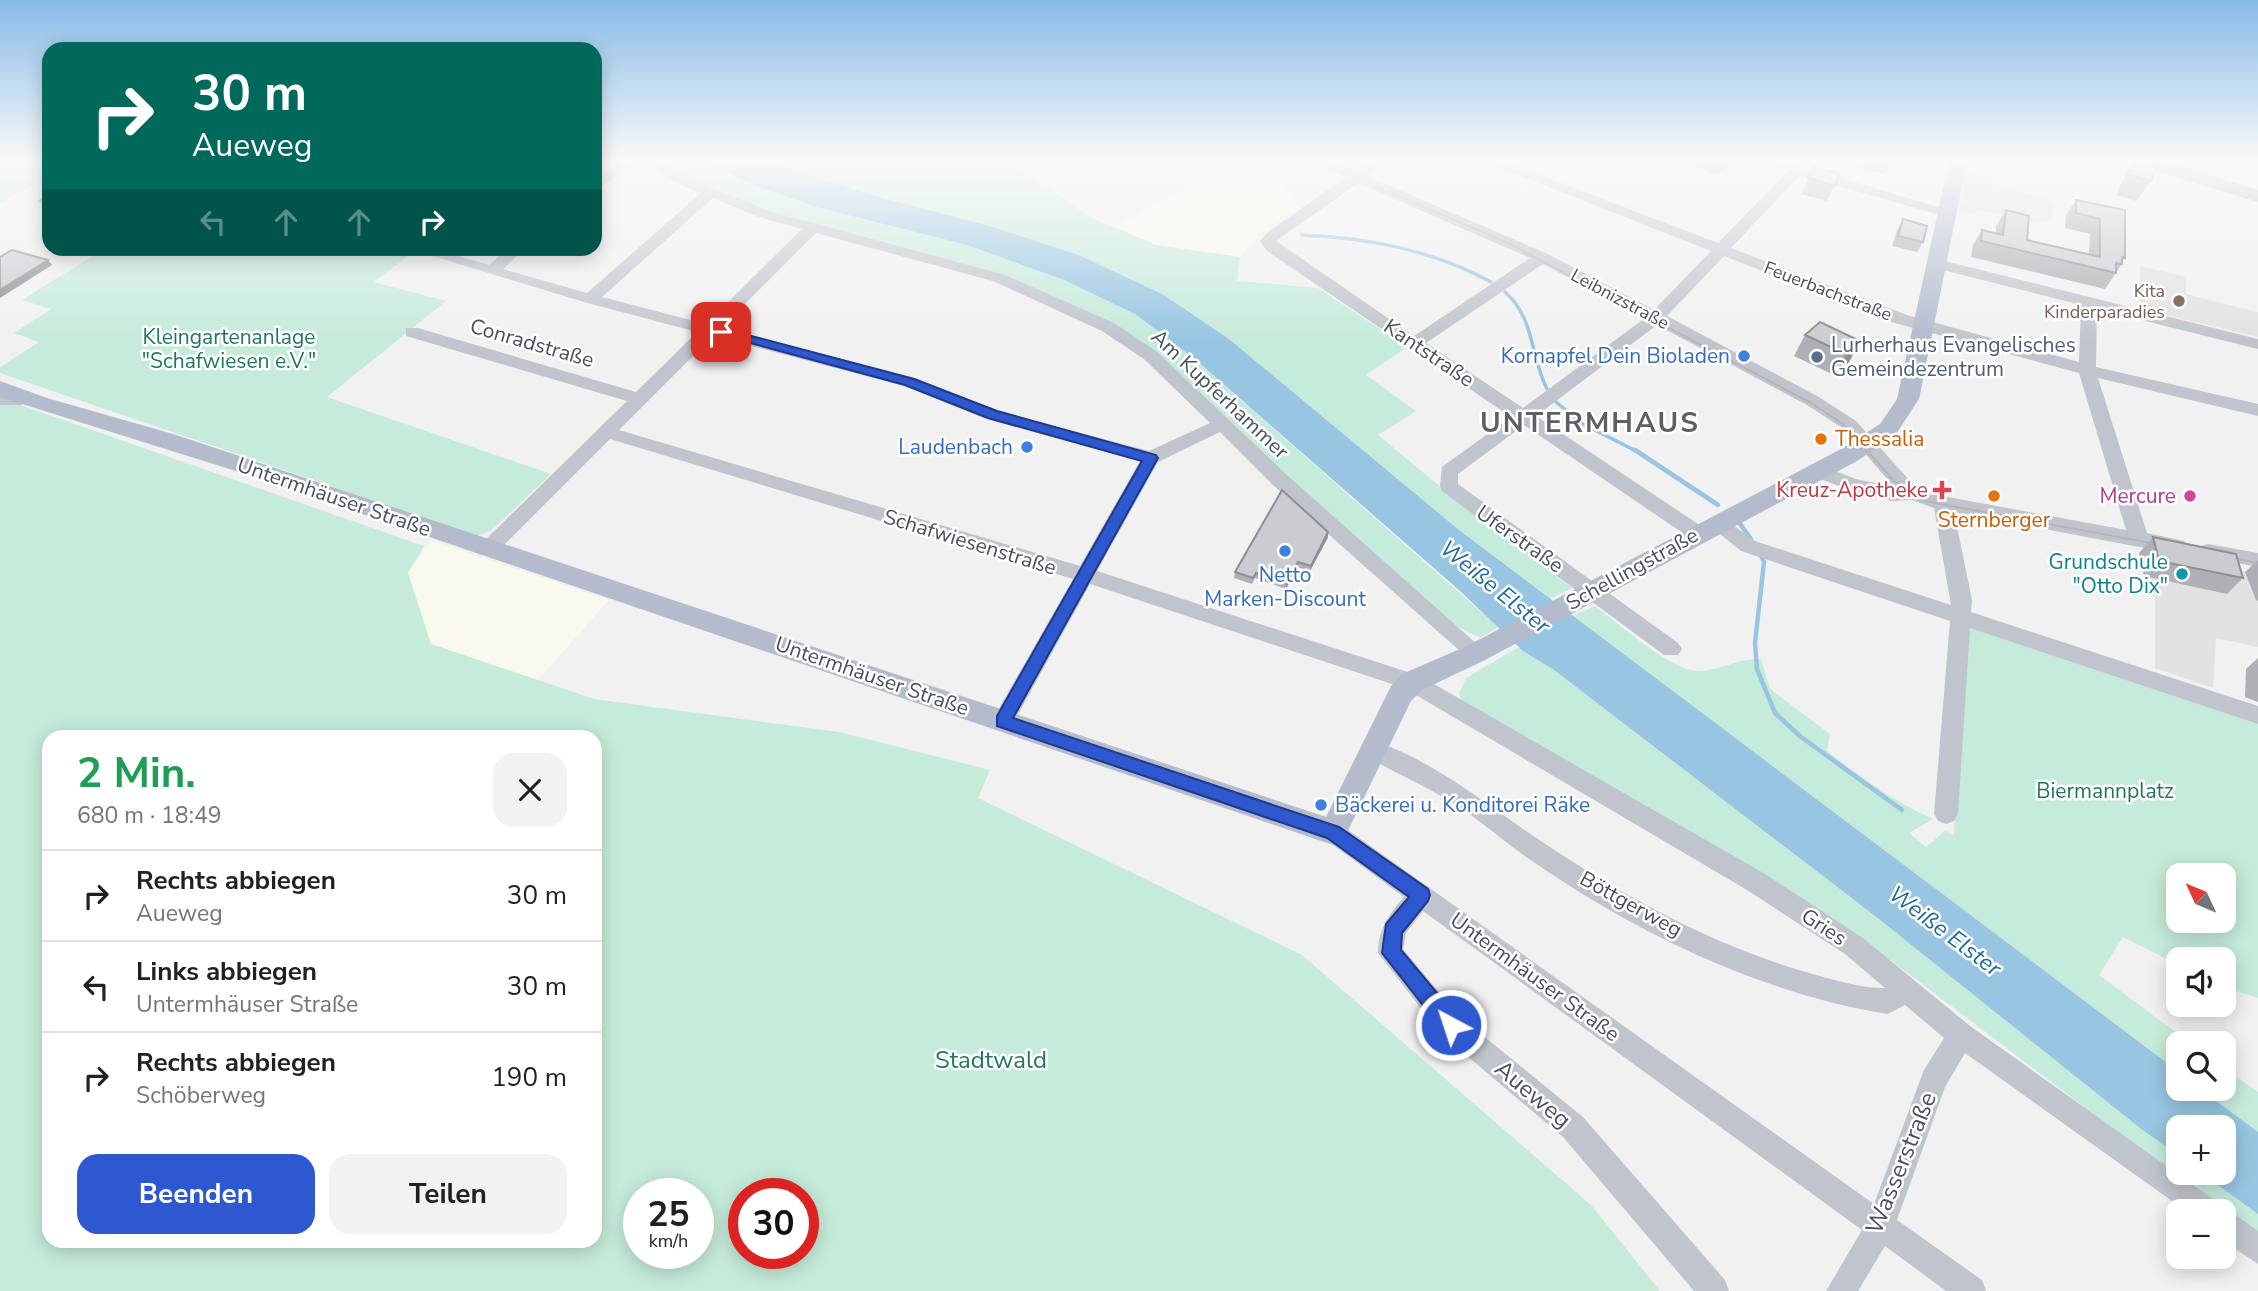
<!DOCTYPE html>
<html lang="de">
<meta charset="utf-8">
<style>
:root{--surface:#fff;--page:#f2f2f2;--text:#202124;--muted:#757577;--line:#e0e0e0;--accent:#2e58cf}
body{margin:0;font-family:"Nunito Sans",sans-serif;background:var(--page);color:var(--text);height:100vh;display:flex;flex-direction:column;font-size:26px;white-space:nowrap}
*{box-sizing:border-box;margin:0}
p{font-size:23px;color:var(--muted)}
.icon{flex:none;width:38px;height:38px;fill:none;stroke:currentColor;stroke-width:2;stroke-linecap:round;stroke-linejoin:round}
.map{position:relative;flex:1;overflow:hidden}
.details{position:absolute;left:42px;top:730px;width:560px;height:518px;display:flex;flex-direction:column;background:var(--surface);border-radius:21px;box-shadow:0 4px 18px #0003}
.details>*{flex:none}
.banner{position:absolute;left:42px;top:42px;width:560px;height:214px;border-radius:21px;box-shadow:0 4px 18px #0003;background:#00695c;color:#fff;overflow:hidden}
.needle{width:46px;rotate:314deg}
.tools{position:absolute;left:2166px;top:863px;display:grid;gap:14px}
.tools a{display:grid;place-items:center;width:70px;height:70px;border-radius:14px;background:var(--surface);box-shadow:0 4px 18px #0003;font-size:35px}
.speed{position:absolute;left:623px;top:1178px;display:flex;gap:14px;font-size:35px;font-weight:700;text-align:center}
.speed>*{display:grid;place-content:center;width:91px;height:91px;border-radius:50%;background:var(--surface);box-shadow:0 4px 18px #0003;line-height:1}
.speed small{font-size:18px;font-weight:400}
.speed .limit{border:10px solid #d22;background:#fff;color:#111}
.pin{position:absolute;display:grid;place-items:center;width:60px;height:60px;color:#fff;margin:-30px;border-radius:14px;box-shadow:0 4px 10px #0006}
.me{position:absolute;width:77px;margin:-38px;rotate:320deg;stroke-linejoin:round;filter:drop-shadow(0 0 5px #0008)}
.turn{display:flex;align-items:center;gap:24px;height:147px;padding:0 35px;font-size:32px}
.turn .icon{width:91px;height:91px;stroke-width:2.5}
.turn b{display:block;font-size:49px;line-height:60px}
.lanes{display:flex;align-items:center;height:66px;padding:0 35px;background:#0003;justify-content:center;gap:35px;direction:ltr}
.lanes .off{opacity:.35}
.round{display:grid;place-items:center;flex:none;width:74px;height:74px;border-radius:21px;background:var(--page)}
.head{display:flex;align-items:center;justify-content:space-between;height:119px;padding:0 35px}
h1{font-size:42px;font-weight:700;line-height:52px;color:#1e9e55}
.cta{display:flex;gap:14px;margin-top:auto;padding:14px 35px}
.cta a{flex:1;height:80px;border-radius:21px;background:var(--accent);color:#fff;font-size:28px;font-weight:700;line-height:80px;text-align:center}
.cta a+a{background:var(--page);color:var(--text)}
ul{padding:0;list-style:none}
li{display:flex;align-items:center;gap:21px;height:91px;padding:0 35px;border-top:2px solid var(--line)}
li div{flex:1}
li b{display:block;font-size:26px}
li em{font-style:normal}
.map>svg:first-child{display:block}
</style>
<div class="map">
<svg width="2258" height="1291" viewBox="0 0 2258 1291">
<rect width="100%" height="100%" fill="#f2f1f1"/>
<g fill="#faf9ed">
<polygon points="1231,161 1250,161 1278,180 1298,207 1253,241 1240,257 1156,245 1115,228 1168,196 1173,198"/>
<polygon points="431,540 609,600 538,680 430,644 408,573"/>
</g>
<g fill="#e3e2e2">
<polygon points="1969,173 1992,177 1990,182 2054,202 2050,220 2033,223 2025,222 2024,218 1976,210 1975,214 1959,212 1966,174"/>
<polygon points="2140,266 2186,277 2186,294 2258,312 2258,337 2141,309"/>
<polygon points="2139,553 2258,574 2258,647 2216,638 2213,688 2155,668 2155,598 2144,576"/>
</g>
<g fill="#c5ebda" fill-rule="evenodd">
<polygon points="0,161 49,161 49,176 0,203"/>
<polygon points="659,161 704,161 758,187 820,208 967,245 1064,280 1135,314 1196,360 1498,627 1480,638 1457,626 1423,600 1152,351 1044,293 752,206 685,178"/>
<polygon points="763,161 1006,161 1090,217 1156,245 1240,257 1237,281 1318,288 1407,347 1366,375 1416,411 1378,435 1478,518 1572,588 1550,599 1459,530 1229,339 1164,295 993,227 871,195"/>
<polygon points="215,248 397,249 412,253 374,282 446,301 327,397 551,474 492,530 477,536 0,373 0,367 39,342 14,333 51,309 22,300 104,249 199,249 202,256"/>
<path d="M0 398 424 546 408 573 431 644 594 699 839 732 990 770 978 798 1302 955 1591 1205 1660 1291H0ZM49 737H595V1241H49ZM639 1194H698V1253H639ZM744 1194H803V1253H744Z"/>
<path d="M1595 606C1618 623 1672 672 1699 671 1722 670 1738 658 1761 659L1770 689 1830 734 1827 751C1861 777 1894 802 1933 819L1909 833 1926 847 1945 831 1954 836 1965 626 2258 724V998L2224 987V959H2179V965L2123 937 2099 975 2190 1043H2179V1072L1573 616ZM2179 875H2224V920H2179Z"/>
<polygon points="1519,647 1554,670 1879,919 2179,1156 2179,1172 2201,1173 2258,1214 2258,1239 1892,961 1786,893 1462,701 1459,694 1466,678"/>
<polygon points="2224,1068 2258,1092 2258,1132 2200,1089 2224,1088"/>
</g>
<polygon fill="#97c5e2" points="704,161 763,161 871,195 993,227 1081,256 1164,295 1229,339 1459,530 2179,1072 2179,1088 2200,1089 2258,1132 2258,1214 2201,1173 2224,1172 2224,1127 2179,1127 2179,1156 2140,1128 1879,919 1554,670 1523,651 1459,590 1196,360 1135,314 1064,280 967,245 820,208 758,187"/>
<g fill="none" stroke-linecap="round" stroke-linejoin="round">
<g stroke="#97c5e2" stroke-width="3.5">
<path d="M1302 235C1369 238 1432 250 1491 282"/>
<path d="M1505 292C1535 318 1530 356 1547 389"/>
<polyline points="1556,402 1583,424 1638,452"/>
</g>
<g stroke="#97c5e2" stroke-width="4.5">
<polyline points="1635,450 1718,505"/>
<polyline points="1740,524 1751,539"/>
<polyline points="1760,553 1764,562 1755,643 1757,669 1775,713 1801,737 1902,810"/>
</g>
<g fill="#c0c5cd" fill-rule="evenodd">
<polygon points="620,161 639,161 595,190 595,179"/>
<path d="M644 161H662L691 179 769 211 1005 275 1114 323 1156 351 1287 475 1487 653 1483 659H1469L1273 485 1220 432 1158 462 1097 571 1420 676 1765 874 1863 938 1970 1026 2258 1231V1264L2224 1241V1211H2186L1965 1053 1945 1087 1897 1220 1982 1280 1986 1291H1946L1885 1246 1858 1291H1826L1862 1230 1423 911 1406 933 1403 949 1459 1016 1583 1117 1725 1280 1729 1291H1694L1563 1137 1441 1034 1378 953C1378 931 1389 913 1404 897L1325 839 1321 832 1325 825 1333 822 1341 825 1874 1204 1924 1070 1944 1038 1905 1005 1888 1014C1759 993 1636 933 1529 859 1507 844 1487 826 1465 811 1434 790 1400 775 1367 757L1364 750 1367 743 1375 741C1439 763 1491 809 1547 845 1631 901 1725 951 1823 977 1843 982 1866 989 1885 988L1845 954 1747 890 1404 688 1090 584 1011 727 1003 730 995 727 992 721 995 715 1073 579 610 439 494 555H480L477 550 480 545 627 401 406 336V328H418L636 392 697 332 584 302 406 248H432L489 265 508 248H525L503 269 587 293 701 193 681 185ZM713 198 759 217 802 229 706 324 602 297ZM816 233 993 281 1102 331 1144 359 1210 423 1149 451 998 411 916 378 721 328ZM713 336 904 386 986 419 1140 461 1080 566 619 430Z"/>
<path d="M1313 161H1333L1355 171 1369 161H1386L1367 176 1548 254 1654 310 1711 251 1483 161H1504L1718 243 1788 171 1760 161H1784L1955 212 1947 217 1800 175 1731 248 1907 315 2079 362 2081 305 1931 267 1929 264 1937 259 2258 339V349L2097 309 2096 367 2258 404V416L2098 378 2147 533 2184 541 2187 546 2184 551 2177 553 2139 547 1954 512 1972 600 1971 612 2258 706V724L1970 628 1958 814 1954 821 1946 824 1938 821 1934 814 1950 621 1741 551 1706 523 1709 518H1723L1755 541 1951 605 1934 508 1912 500 1893 501 1864 495 1809 475 1807 470 1816 464 1856 479 1894 487 1844 429 1807 405 1657 325 1536 416 1704 528 1707 533 1704 538H1690L1524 425 1458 474V484L1678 643 1682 649 1678 655H1664L1442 491 1440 486 1442 467 1511 417 1267 251 1260 241 1268 232 1346 177ZM1358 183 1530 258 1414 336 1276 241ZM1724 256 1895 323 2079 373 2126 530 1932 494 1911 482 1856 421 1819 397 1667 316ZM1543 264 1645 318 1523 408 1426 343Z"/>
<polygon points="0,393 21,393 30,399 21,405 0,405"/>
<polygon points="2208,544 2258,553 2258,567 2201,556 2198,551 2201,546"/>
</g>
<g fill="#b3bbcc" fill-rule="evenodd">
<polygon points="1949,161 1967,161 1919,399 1896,434 1857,461 1485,660 1422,690 1411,701 1343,841 1333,845 242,473 0,397 0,381 47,398 173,434 1326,817 1391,686 1402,674 1467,646 1841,449 1880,424 1897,399"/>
<polygon points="2131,161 2161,161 2258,190 2258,202 2134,165"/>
</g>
<g stroke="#b3b5ba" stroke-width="2">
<polyline points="1317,161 1506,242 1811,403 1843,424 1894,481 1925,501 2167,546"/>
<polyline points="2182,544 2231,552"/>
<polyline points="2218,555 2258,563"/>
</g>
</g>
<g fill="#afafb5">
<polygon points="1697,161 1730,161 1728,165 1717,175 1695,167"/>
<polygon points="1859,161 1891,161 1885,174 1857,168"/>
<polygon points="2134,161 2159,161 2151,181 2136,201 2116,195 2128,169"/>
<polygon points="1814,167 1840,174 1827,201 1801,194"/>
<polygon points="49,196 49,214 39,201"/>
<polygon points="2076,200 2125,210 2125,258 2122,261 2122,264 2105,289 1971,257 1973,245 1982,230 1996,233 1996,226 2006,210 2027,240 2089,254 2090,234 2065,228 2066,215"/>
<polygon points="1903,219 1923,242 1917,252 1892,246 1897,230"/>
<polygon points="1805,335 1860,341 1849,362 1834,375 1794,356"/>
<polygon points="1328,532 1328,537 1310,571 1297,567 1286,589 1255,578 1252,584 1234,578 1235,572"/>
<polygon points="2153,537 2243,578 2227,594 2144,576 2139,553"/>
<polygon points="2258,560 2258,601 2256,600 2245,572"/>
<polygon points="2258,658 2258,702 2245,697 2246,669"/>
</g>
<g fill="#8e8f93">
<polygon points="1726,161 1730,161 1728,165 1717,175 1721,165"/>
<polygon points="48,260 52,265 0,298 0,290"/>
<polygon points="1860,341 1849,362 1834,375 1846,354"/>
<polygon points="1328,532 1328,537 1310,571 1311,566"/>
<polygon points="1298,562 1297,567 1286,589 1287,584"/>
</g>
<g fill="#cbccd2" stroke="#8e8f93" stroke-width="2">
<polygon points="1711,161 1726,161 1721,165"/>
<polygon points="2136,161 2159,161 2151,181 2130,175"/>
<polygon points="1814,167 1840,174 1835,186 1808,178"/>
<polygon points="49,196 49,204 39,201"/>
<polygon points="2076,200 2125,210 2125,258 2122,257 2122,264 2116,263 2116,273 1981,241 1982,230 2003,235 2006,210 2029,216 2027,240 2100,257 2100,219 2076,213"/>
<polygon points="1903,219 1927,226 1923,242 1898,236"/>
<polygon points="12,250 48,260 0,290 0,257"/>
<polygon points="1820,322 1860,341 1846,354 1805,335"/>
<polygon points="1282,490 1328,532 1311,566 1298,562 1287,584 1256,573 1253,578 1235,572"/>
<polygon points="2153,537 2236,554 2243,578 2159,561"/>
</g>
<linearGradient id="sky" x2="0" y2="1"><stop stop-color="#87bbe6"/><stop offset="0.47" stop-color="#f9f9f9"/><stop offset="1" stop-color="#f9f9f9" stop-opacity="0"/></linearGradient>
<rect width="2258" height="342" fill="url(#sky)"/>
<polygon fill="#2e58cf" stroke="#1e3987" stroke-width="2" points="721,328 914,379 997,411 1156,455 1158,458 1013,718 1339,827 1428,889 1430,895 1428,901 1402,933 1401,950 1458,1018 1461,1025 1458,1032 1451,1034 1444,1032 1382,953 1386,924 1409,897 1327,838 997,726 997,716 1142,461 988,418 905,385 717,334 717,329"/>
<circle fill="#8d6e63" stroke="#fff" stroke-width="2.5" cx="2179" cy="301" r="7"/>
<g fill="#3f7fe0" stroke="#fff" stroke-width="2.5">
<circle cx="1744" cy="356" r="7"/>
<circle cx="1027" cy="447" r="7"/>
<circle cx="1285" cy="551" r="7"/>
<circle cx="1321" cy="805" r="7"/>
</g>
<circle fill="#5c6f8a" stroke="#fff" stroke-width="2.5" cx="1817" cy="357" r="7"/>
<g fill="#e8710a" stroke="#fff" stroke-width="2.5">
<circle cx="1821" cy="439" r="7"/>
<circle cx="1994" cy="496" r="7"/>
</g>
<path fill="#e0444e" stroke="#fff" stroke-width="2.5" d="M1938.5 479.5h7v7h7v7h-7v7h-7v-7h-7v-7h7z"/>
<circle fill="#d1479c" stroke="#fff" stroke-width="2.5" cx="2190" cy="496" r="7"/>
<circle fill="#0f9aa8" stroke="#fff" stroke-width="2.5" cx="2182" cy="574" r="7"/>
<g text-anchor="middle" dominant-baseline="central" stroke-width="5" stroke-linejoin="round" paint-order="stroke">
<g font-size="18" fill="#4a505c" stroke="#fff">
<text transform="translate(1828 291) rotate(21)">Feuerbachstraße</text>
<text transform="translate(1620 299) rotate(28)">Leibnizstraße</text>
</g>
<g font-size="18" fill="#785e54" stroke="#fff" text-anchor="end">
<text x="2165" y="291">Kita<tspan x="2165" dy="21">Kinderparadies</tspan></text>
</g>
<g font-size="21" fill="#22765b" stroke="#fff">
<text x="229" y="337">Kleingartenanlage<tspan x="229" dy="24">"Schafwiesen e.V."</tspan></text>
<text x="2105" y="791">Biermannplatz</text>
</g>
<g font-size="21" fill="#4a505c" stroke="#fff">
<text transform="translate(532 343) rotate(16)">Conradstraße</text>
<text transform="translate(1429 353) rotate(34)">Kantstraße</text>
<text transform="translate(1220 394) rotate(43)">Am Kupferhammer</text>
<text transform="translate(334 497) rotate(19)">Untermhäuser Straße</text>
<text transform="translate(1520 539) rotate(35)">Uferstraße</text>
<text transform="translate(970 542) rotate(17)">Schafwiesenstraße</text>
<text transform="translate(1632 569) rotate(-29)">Schellingstraße</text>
<text transform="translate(872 676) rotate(19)">Untermhäuser Straße</text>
<text transform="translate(1631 904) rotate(29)">Böttgerweg</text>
<text transform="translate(1824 927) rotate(33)">Gries</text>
<text transform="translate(1535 977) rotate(36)">Untermhäuser Straße</text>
</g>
<g font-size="21" fill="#4e5e75" stroke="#fff" text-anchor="start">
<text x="1831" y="345">Lurherhaus Evangelisches<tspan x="1831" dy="24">Gemeindezentrum</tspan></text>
</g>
<g font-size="21" fill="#366cbe" stroke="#fff" text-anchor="end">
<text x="1730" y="356">Kornapfel Dein Bioladen</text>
<text x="1013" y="447">Laudenbach</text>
<text x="1285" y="575" text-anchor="middle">Netto<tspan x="1285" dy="24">Marken-Discount</tspan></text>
<text x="1335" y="805" text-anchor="start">Bäckerei u. Konditorei Räke</text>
</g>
<g font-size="21" fill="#c56008" stroke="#fff" text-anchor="start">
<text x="1835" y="439">Thessalia</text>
<text x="1994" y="520" text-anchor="middle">Sternberger</text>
</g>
<g font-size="21" fill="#be3a42" stroke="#fff" text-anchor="end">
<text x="1928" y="490">Kreuz-Apotheke</text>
</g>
<g font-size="21" fill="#b23c85" stroke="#fff" text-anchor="end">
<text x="2176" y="496">Mercure</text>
</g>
<g font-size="21" fill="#0d838f" stroke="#fff" text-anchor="end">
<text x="2168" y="562">Grundschule<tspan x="2168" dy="24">"Otto Dix"</tspan></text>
</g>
<g font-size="23" font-style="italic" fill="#1d6b9c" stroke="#fff">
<text transform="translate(1495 587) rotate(39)">Weiße Elster</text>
<text transform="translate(1945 931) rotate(37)">Weiße Elster</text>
</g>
<g font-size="24" fill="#22765b" stroke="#fff">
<text x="991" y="1060">Stadtwald</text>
</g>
<g font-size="24" fill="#4a505c" stroke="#fff">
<text transform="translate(1533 1094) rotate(40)">Aueweg</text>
<text transform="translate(1901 1163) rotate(-68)">Wasserstraße</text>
</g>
<g font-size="28" font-weight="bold" letter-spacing="2" fill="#5e5f64" stroke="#fff">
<text x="1590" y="423">UNTERMHAUS</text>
</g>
</g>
</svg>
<div class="tools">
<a><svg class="needle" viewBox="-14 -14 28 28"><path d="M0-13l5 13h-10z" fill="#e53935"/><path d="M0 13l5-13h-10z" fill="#757577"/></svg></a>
<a><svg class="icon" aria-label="sound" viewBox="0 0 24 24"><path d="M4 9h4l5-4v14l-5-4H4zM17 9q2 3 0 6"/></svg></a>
<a><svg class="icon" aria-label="search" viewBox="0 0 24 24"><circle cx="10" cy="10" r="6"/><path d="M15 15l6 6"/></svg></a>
<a>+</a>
<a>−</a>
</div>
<div class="speed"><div>25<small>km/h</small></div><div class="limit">30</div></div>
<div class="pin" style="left:721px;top:332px;background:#d93025"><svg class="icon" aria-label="arrive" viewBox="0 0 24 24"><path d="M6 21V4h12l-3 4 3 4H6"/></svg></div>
<svg class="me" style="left:1451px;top:1025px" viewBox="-20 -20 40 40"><circle r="17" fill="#2e58cf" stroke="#fff" stroke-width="3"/><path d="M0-11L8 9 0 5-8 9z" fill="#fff"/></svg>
<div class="banner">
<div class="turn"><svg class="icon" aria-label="right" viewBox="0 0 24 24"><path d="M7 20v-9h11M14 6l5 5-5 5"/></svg><div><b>30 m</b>Aueweg</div></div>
<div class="lanes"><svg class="icon off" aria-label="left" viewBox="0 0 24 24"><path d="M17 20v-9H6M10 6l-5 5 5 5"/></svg><svg class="icon off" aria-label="ahead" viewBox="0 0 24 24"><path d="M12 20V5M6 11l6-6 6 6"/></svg><svg class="icon off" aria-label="ahead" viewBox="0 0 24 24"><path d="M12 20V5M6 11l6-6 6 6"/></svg><svg class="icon" aria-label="right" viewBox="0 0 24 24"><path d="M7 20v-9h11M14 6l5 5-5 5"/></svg></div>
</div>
<section class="details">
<div class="head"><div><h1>2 Min.</h1><p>680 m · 18:49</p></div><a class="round"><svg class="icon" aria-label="close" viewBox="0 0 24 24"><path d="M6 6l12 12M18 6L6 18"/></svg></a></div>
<ul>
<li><svg class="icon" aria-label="right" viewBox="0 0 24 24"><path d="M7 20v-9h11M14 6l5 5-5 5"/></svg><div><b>Rechts abbiegen</b><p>Aueweg</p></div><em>30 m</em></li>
<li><svg class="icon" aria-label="left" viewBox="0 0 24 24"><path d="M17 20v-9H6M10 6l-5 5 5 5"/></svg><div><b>Links abbiegen</b><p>Untermhäuser Straße</p></div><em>30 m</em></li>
<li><svg class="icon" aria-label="right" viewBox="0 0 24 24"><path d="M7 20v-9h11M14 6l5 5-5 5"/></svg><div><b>Rechts abbiegen</b><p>Schöberweg</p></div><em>190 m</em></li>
</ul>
<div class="cta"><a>Beenden</a><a>Teilen</a></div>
</section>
</div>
